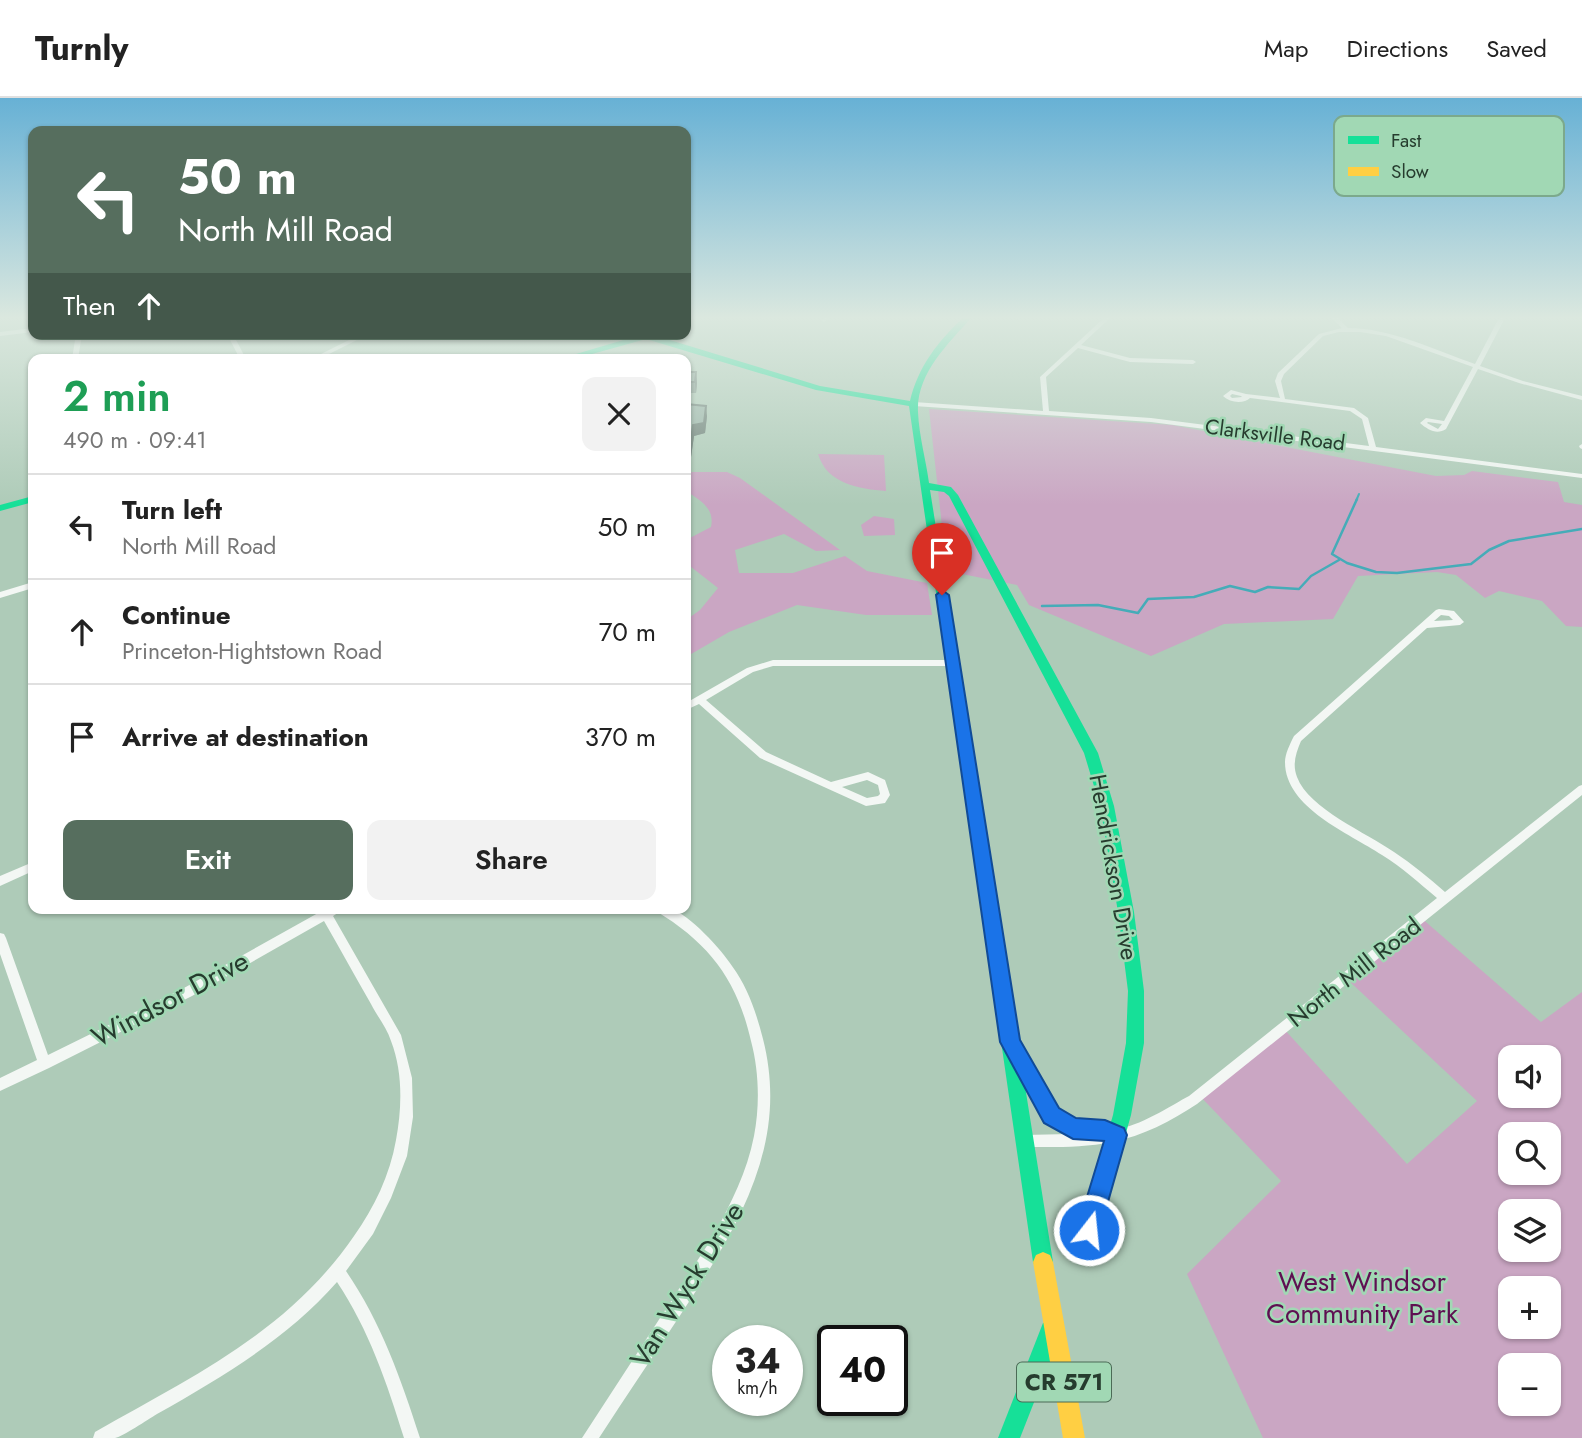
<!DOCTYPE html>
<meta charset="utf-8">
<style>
:root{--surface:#fff;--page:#f2f2f2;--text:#222;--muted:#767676;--line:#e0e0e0;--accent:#566e5e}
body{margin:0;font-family:Jost,sans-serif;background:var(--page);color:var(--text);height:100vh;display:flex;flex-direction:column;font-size:26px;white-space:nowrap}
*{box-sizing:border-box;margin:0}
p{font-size:23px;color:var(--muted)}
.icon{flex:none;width:38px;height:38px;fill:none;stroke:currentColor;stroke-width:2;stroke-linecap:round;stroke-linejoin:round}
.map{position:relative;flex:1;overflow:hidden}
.side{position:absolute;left:28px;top:256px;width:663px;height:560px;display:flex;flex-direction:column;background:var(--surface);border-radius:14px;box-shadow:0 2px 5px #0004}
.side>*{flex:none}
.banner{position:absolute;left:28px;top:28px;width:663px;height:214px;border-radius:14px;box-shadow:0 2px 5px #0004;background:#566e5e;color:#fff;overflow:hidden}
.fabs{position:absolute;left:1498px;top:947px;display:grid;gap:14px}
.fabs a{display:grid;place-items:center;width:63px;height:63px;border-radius:14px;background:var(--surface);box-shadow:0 2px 5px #0004;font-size:35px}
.speed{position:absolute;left:712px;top:1227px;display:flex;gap:14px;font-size:35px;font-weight:700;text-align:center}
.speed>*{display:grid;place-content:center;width:91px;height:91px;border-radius:50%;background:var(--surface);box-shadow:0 2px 5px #0004;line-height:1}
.speed small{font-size:18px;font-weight:400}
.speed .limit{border:4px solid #111;border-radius:10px;background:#fff;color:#111}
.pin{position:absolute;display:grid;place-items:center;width:60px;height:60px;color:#fff;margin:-72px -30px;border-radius:50% 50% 50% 0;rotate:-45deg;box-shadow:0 0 7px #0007}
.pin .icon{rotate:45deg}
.me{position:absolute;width:77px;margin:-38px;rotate:16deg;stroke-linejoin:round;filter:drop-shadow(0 0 5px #0008)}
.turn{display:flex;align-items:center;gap:24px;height:147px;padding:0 35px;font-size:32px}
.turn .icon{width:91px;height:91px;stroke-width:2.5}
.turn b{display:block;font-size:49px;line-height:60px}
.then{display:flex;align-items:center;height:66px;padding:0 35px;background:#0003;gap:14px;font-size:26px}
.round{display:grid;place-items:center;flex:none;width:74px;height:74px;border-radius:14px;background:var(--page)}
.summary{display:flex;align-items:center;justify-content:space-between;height:119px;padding:0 35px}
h1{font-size:42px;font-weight:600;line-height:52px;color:#1e9e55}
.action{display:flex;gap:14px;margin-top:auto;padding:14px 35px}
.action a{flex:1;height:80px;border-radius:14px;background:var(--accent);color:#fff;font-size:28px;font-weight:600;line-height:80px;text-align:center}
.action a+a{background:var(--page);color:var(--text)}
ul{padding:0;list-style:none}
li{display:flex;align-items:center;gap:21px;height:105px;padding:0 35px;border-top:2px solid var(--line)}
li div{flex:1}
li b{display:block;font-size:26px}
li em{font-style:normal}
header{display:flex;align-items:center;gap:42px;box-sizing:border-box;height:98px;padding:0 35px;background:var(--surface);border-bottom:2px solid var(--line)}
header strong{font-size:33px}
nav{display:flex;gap:38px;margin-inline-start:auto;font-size:24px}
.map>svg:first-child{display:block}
</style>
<header>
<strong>Turnly</strong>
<nav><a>Map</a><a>Directions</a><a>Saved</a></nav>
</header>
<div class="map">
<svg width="1582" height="1340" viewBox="0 0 1582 1340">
<rect width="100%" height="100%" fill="#aecbb8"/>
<g fill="#caa6c3" fill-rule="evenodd">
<polygon points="929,311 1172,327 1436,378 1464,377 1472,373 1558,384 1564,404 1582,407 1582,529 1566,528 1542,503 1499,493 1485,500 1456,477 1437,474 1358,478 1333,521 1224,526 1151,558 1029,507 1017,487 947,473"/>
<path d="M818 356 884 357 886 393C859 391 827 386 818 356Z"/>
<path d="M692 374H727L740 380 840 452 816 453 784 436 735 452 739 475H793L845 458 867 473 927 485 932 517H866L797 507 729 534 686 559V522L700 512 718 490 686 465V442L711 429C715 410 700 402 686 393V377Z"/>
<polygon points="874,418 894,421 895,437 864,438 861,427"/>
<path d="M1419 818 1541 924 1582 894V1340H1263L1187 1176 1281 1083 1199 997 1284 931 1407 1066 1477 1003 1347 881ZM1510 959H1549V998H1510ZM1510 1036H1549V1074H1510ZM1510 1113H1549V1152H1510ZM1510 1190H1549V1228H1510ZM1510 1267H1549V1306H1510Z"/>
</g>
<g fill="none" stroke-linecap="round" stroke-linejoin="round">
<polyline stroke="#45acb8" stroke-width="2" points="1356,403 1359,396"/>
<g stroke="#45acb8" stroke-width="2.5">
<polyline points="1357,401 1332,456 1347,465 1376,474 1397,475 1471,466 1489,452 1509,443 1582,431"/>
<polyline points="1042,508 1098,507 1138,515 1148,501 1194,499 1230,488 1255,494 1268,489 1299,491 1311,478 1339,462"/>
</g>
<g fill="#f3f7f4" fill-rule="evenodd">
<polygon points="687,220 694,220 686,225"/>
<polygon points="824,220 830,220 824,224 821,222"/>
<path d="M1104 220H1110L1081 247 1130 260 1193 262 1196 264 1193 266 1130 264 1078 250 1046 279 1049 313 1151 320 1369 348 1362 321 1350 313 1250 300C1244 306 1230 305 1223 298L1231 292 1246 296 1280 300 1275 283 1278 275 1319 236 1342 230 1332 220H1338L1348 230C1390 230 1435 252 1475 266L1499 220H1505L1480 268 1523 283 1582 298V302L1519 285 1478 271 1446 331C1437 337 1428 332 1420 325L1426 320 1444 323 1473 269 1386 238 1360 234H1339L1323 238 1284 276 1281 283 1285 301 1354 310 1368 320 1376 349 1582 376V380L1151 324 914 308 911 306 914 304 1043 313 1040 279ZM1232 296 1241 298 1242 299 1232 300 1230 298ZM1427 325 1428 324 1442 326 1438 331Z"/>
<polygon points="33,230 33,234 0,238 0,234"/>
<polygon points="76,236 82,236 78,261 72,261"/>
<polygon points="227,236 233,236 246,261 240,261"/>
<polygon points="361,236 369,236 319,261 311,261"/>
<polygon points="1582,346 1582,351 1580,350 1579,348"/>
<polygon points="33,484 33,490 0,500 0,494"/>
<path d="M1439 511 1454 513 1464 524 1460 527 1427 530 1301 643C1296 655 1292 666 1297 679 1309 711 1367 735 1394 754 1412 766 1429 780 1445 794L1579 688 1582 687V697L1197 1006C1171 1023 1143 1038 1112 1044 1083 1050 1053 1049 1024 1049L1019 1048 1018 1043 1019 1038 1024 1037 1070 1036C1038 1022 1028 994 1014 964L1012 960 1014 956 1018 954 1022 956C1032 976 1041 1000 1059 1015 1069 1025 1081 1025 1094 1026 1101 1027 1108 1030 1115 1030 1134 1032 1172 1007 1189 998L1437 800C1419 785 1402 769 1382 757 1349 735 1285 710 1285 664 1285 656 1290 646 1294 638L1436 512ZM1441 517 1449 518 1453 522 1434 523Z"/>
<path d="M773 562H952L956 565 952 568H773L753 574 706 602 766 654 831 684 868 674 885 682 890 697 885 705 866 708 760 660 699 606 686 612V605L747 570ZM867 682 878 687 880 696 878 698 867 700 842 689Z"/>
<polygon points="33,764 33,773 0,788 0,778"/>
<path d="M327 810H342L341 813 333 818 401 937 412 980 413 1019 407 1058 391 1100 373 1136 346 1173C381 1224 401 1281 420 1340H404C387 1285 369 1232 337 1184 287 1241 222 1279 157 1316 147 1322 124 1338 115 1340 108 1340 100 1340 93 1340L95 1334C193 1278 288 1234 354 1138 374 1110 390 1077 396 1042 402 1010 403 974 391 943 387 930 377 918 371 906 355 878 340 851 324 823L192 898 49 970 0 993V980L37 962 0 856V835L4 836 6 840 48 957 184 890Z"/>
<path d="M655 810C659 810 666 809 671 811 689 816 722 852 732 868 748 890 756 914 763 941 790 1047 737 1130 681 1216 654 1257 626 1298 599 1340H582L714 1137C731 1105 747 1074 754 1038 760 1007 759 973 751 943 737 882 710 846 656 813Z"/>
</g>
<g fill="#16e098" fill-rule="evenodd">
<path d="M963 220H971C948 246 916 276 918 314 919 338 926 362 929 385L951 389 958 397 1098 655 1114 708 1134 814 1144 893V945L1131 1017 1092 1156 1089 1163 1082 1166 1075 1163 1072 1156 1113 1017 1126 945 1128 893 1118 814 1100 708 1084 655 949 398 944 394 930 392 1053 1164 1050 1171 1043 1174 1036 1171 1033 1164 909 308 816 292 646 241 574 261H559L637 238 636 236H650L820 288 910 303C918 269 938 243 963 220Z"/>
<polygon points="33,398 33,404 0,413 0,407"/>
<polygon points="1051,1222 1059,1225 1062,1233 1020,1340 998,1340 1043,1225"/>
</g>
<polygon fill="#ffcf43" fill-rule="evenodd" points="1043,1154 1050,1157 1053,1164 1085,1340 1063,1340 1033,1164 1036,1157"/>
</g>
<g fill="#81988e">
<polygon points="686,270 687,274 696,274 697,285 696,295 687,295 686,300"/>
<polygon points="686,306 707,318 705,335 694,338 691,359 686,359"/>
</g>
<g fill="#697c74">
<polygon points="696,274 697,285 696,295 695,284"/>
<polygon points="706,308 707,318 705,335 694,338 691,359 690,348 693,327"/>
</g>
<g fill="#96b1a5" stroke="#697c74" stroke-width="2">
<polygon points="593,258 659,259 658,261 591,261"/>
<polygon points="686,270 686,274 696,274 695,284 686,284"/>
<polygon points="686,306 706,308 704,325 693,327 690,348 686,348"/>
</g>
<linearGradient id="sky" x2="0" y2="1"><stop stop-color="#67b1d5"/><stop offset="0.54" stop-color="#dbe8df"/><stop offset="1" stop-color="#dbe8df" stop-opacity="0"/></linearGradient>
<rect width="1582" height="407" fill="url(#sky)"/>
<polygon fill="#1a73e8" stroke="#114b97" stroke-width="2" points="942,492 949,497 1020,942 1059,1010 1076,1020 1105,1022 1124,1030 1127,1037 1100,1132 1097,1140 1089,1144 1081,1140 1077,1132 1104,1043 1073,1041 1044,1025 1000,944 936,497"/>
<g text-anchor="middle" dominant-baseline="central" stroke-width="5" stroke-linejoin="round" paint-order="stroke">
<g font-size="21" fill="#263c2e" stroke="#a1d8b4">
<text transform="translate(1275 337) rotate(7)">Clarksville Road</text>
</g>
<rect fill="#a1d8b4" stroke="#4b6b56" stroke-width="2" x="1017" y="1264.5" width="94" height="39" rx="5"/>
<g font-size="23" font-weight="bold" fill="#263c2e">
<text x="1064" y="1284">CR 571</text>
</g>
<g font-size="24" fill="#263c2e" stroke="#a1d8b4">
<text transform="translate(1114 769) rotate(80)">Hendrickson Drive</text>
<text transform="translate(1354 874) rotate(-38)">North Mill Road</text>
</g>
<g font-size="28" fill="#263c2e" stroke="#a1d8b4">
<text transform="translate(170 901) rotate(-28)">Windsor Drive</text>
<text transform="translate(687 1187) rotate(-58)">Van Wyck Drive</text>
</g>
<g font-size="28" fill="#5f0f52" stroke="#a1d8b4">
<text x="1362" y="1183">West Windsor<tspan x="1362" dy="32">Community Park</tspan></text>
</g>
</g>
<rect x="1334" y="18" width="230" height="80" rx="10" fill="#a1d8b4" stroke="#7ca98c" stroke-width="2"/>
<rect x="1348" y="38" width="31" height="8" fill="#16e098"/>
<rect x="1348" y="69" width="31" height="9" fill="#ffcf43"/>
<g font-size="19" fill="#263c2e">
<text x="1391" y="49">Fast</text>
<text x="1391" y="80">Slow</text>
</g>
</svg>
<div class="fabs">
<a><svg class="icon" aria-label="sound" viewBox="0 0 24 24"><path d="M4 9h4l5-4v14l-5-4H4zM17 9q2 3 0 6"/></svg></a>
<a><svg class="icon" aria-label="search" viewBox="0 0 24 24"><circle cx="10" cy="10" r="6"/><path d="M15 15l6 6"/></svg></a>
<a><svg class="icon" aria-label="layers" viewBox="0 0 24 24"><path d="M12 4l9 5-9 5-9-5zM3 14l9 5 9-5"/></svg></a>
<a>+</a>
<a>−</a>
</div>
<div class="speed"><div>34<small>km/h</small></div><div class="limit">40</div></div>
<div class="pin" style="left:942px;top:497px;background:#d93025"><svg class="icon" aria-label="arrive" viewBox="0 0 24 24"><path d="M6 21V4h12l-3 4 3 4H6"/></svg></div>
<svg class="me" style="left:1089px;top:1132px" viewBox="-20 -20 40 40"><circle r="17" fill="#1a73e8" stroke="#fff" stroke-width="3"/><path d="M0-11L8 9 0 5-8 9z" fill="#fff"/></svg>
<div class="banner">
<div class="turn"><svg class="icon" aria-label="left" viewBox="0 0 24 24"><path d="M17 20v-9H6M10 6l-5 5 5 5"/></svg><div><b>50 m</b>North Mill Road</div></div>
<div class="then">Then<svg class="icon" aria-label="ahead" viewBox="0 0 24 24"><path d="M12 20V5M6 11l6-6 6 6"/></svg></div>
</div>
<section class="side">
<div class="summary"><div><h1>2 min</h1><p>490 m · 09:41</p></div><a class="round"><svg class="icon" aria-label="close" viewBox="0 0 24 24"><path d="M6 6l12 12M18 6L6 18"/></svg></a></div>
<ul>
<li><svg class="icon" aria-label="left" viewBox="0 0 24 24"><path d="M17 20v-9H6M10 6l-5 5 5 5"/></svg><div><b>Turn left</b><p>North Mill Road</p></div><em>50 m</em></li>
<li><svg class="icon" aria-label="ahead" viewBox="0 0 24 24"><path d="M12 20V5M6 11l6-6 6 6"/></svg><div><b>Continue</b><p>Princeton-Hightstown Road</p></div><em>70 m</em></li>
<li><svg class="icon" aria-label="arrive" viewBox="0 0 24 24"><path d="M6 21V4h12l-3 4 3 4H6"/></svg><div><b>Arrive at destination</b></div><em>370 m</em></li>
</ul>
<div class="action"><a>Exit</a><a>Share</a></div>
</section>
</div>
